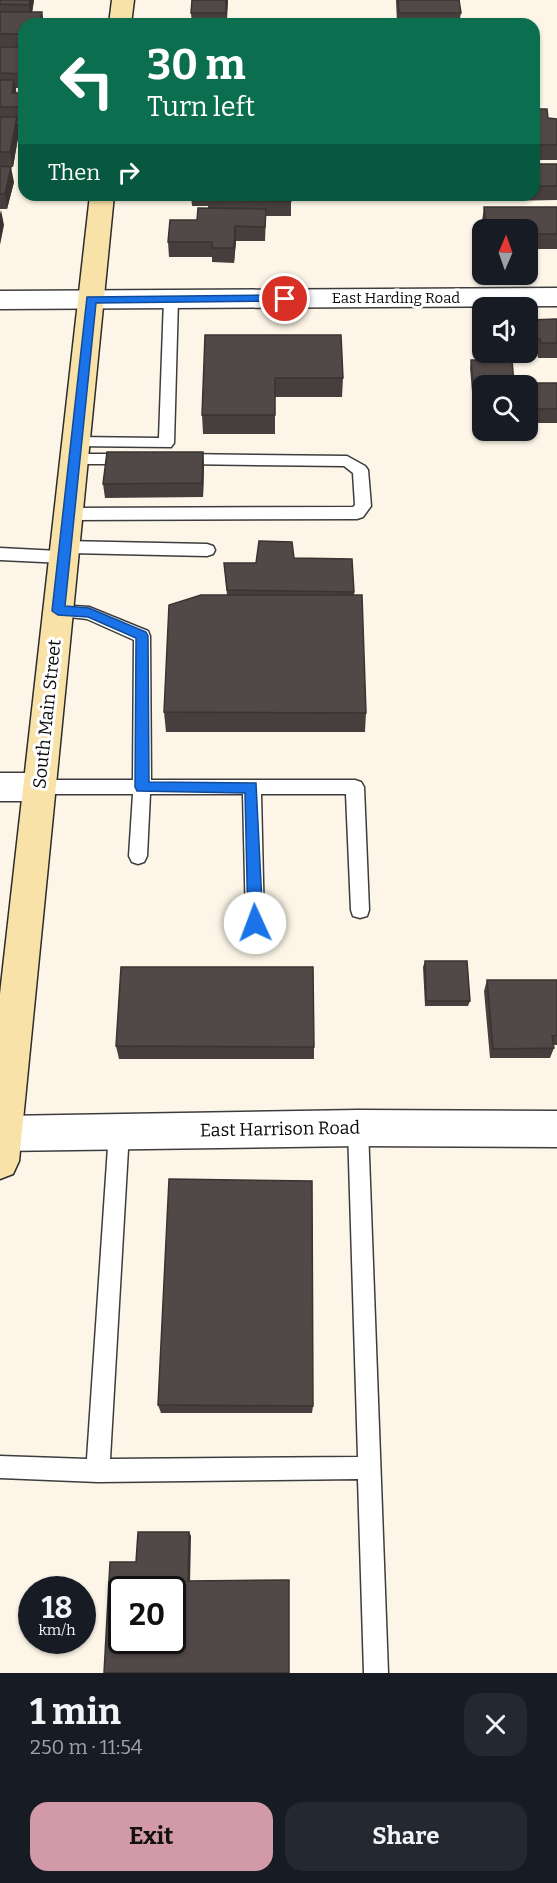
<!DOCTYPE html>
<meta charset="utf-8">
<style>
:root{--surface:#171b24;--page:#242831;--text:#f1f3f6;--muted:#9ea1a6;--accent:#d29aa9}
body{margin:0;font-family:Bitter,serif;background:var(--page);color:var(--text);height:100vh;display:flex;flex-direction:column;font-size:22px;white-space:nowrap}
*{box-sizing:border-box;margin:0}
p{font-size:20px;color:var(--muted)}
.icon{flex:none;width:33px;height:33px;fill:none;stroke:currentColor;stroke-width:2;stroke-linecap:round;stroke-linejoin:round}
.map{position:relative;height:1673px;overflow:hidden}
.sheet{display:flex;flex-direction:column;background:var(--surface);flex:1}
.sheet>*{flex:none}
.banner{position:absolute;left:18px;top:18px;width:522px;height:183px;border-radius:18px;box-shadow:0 2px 4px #0004;background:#0b6e4f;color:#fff;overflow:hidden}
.needle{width:39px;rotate:2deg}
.controls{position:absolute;left:472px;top:219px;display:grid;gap:12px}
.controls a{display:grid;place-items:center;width:66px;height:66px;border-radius:12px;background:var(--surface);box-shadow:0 2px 4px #0004;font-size:30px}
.speed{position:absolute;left:18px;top:1576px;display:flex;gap:12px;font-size:30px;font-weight:700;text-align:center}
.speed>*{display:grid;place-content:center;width:78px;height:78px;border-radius:50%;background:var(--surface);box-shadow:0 2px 4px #0004;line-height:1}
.speed small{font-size:15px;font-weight:400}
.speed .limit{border:3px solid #111;border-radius:9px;background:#fff;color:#111}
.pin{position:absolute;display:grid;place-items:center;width:51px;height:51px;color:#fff;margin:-26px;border:3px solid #fff;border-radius:50%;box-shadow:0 2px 6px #0007}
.me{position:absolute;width:66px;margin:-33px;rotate:358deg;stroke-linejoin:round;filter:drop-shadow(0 0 4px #0008)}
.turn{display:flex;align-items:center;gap:21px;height:126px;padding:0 30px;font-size:27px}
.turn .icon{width:78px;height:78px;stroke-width:2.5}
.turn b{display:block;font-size:42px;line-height:51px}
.then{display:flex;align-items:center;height:57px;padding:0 30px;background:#0003;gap:12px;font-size:22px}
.round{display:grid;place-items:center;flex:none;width:63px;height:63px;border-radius:18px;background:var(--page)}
.summary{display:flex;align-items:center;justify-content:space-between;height:102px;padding:0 30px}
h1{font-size:36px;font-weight:700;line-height:45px}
.action{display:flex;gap:12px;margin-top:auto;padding:12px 30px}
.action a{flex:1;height:69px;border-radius:18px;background:var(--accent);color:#111;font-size:24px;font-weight:700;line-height:69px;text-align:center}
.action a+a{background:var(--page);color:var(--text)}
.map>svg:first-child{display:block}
</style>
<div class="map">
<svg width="557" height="1673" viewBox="0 0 557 1673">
<rect width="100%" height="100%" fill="#fdf6e8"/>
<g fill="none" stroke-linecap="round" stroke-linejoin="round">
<g stroke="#3d3d3d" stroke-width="3">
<g id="lane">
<polygon points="171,294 178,299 174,443 171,447 71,446 68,442 71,438 76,437 159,438 164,299"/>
<polygon points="74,454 131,454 136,455 139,459 136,463 131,464 74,464 69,463 66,459 69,455"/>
<polygon points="180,454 347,456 365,466 368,470 371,506 363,517 357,519 68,520 62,518 60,514 62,510 68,508 353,507 355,505 353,473 344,466 180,464 175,463 172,459 175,455"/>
<polygon points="65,541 207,544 213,546 215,550 213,554 207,556 70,553 72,557 70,561 64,563 0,560 0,548 59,551 57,547 59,543"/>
<polygon points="58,605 89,607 148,631 150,636 151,780 355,780 361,782 364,787 369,910 367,916 360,918 353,916 351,910 346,794 261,794 264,923 262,929 255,931 248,929 246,923 243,794 150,794 147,856 144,862 138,864 132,862 129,856 133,794 40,794 34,792 31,787 34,782 40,780 133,780 134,640 87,619 52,615 50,611 52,607"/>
<polygon points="358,1118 365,1121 368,1128 388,1673 364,1673 358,1479 98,1482 0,1478 0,1456 87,1459 109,1132 112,1125 119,1122 126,1125 129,1132 110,1459 358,1457 348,1128 351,1121"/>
</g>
</g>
<g stroke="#3d3d3d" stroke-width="3">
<g id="street">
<polygon points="557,288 557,306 0,309 0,291"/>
<polygon points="0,773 40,773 51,777 56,787 51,797 40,801 0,801"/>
<polygon points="358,1110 557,1111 557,1147 358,1146 0,1151 0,1117 3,1116"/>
</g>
</g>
<g stroke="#2c2c2c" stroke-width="3">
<g id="secondary">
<polygon points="112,0 134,0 131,24 109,24"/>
<polygon points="90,195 114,195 19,1161 13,1174 0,1179 0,994"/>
</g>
</g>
<use href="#lane" fill="#fff" fill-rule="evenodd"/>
<use href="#street" fill="#fff" fill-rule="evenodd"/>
<use href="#secondary" fill="#f8e2a8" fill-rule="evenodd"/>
</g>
<g fill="#463f3d">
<polygon points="0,0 34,0 32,12 42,12 44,24 24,24 24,88 16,88 16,93 24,93 24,122 17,122 19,132 13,167 0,166"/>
<polygon points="228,0 227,20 250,24 192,24 191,13"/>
<polygon points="396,0 459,0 461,13 459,24 397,24"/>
<polygon points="534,109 548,118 557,119 557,160 534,160"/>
<polygon points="534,164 557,164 557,200 507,201 506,195 534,195"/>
<polygon points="0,166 14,182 7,209 0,209"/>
<polygon points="191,195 291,195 291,216 266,216 265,241 236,241 234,263 212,262 212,257 169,257 168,242 197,220 208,208 208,206 192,206"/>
<polygon points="484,207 557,207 557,249 528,249 528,230 483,230 483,232 482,221"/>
<polygon points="557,319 557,358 538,358 537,353 524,353 524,352 528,352 528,320"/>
<polygon points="341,335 343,378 342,397 275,397 275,434 203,434 202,415"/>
<polygon points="471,360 512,360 514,386 483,386 483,392 472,392 470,368"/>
<polygon points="516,383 557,383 557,423 528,423 528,386 515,386"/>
<polygon points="203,452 204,466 203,497 105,498 103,484"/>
<polygon points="294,558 354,592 366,713 365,732 166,732 164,712 227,595 224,563 256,563"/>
<polygon points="425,961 470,1001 468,1006 425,1006 423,967"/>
<polygon points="487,980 557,980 557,1045 553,1045 554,1048 550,1058 490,1058 484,991"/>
<polygon points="116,1046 314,1047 314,1059 119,1059"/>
<polygon points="158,1405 313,1406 312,1413 161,1413"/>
</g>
<g fill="#393332">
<polygon points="30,0 34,0 31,20 29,5"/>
<polygon points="226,0 228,0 226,24"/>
<polygon points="42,12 44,24 41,24 40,21"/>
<polygon points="14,80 17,95 14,108 12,93"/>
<polygon points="17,117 19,132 13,167 10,152"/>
<polygon points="11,167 14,182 7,209 5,194"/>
<polygon points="1,210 4,225 0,245 0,214"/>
<polygon points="235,226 236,241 234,263 234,248"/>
<polygon points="203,452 204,466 203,497 202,483"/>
<polygon points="189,1532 191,1536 190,1584 188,1581"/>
</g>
<g fill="#514947" stroke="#393332" stroke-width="1.5" fill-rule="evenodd">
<polygon points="0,0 30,0 29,5 0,4"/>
<polygon points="192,0 226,0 226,13 191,13"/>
<polygon points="398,0 459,0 461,13 399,13"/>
<polygon points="0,12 42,12 40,21 32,20 31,24 24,24 24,34 0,34"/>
<rect x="215" y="20" width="35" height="4"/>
<polygon points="0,47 24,47 24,74 0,73"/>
<polygon points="0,80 14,80 12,93 24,93 23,107 0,107"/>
<polygon points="534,109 547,109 548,118 557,119 557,145 534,145"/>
<polygon points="0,117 17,117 10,152 0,152"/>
<rect x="534" y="164" width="23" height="22"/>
<polygon points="0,166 11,167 5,194 0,194"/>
<polygon points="208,195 291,195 291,201 208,200"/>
<polygon points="484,207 557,207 557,234 528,234 528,230 486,230"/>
<polygon points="198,208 266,209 265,227 235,226 234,248 212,248 212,242 168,242 170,220 197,220"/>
<polygon points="557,319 557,343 541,343 540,339 528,339 528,320"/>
<polygon points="205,335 341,335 343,378 275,378 275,415 202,415"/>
<polygon points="471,360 512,360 514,384 473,384"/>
<polygon points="516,383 557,383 557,409 528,409 528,386 516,386"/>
<polygon points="107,452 203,452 202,483 103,484"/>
<polygon points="259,541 292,542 294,558 352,559 354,592 227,590 224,563 256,563"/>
<polygon points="201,595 362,595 366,713 164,712 169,605"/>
<polygon points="425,961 467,961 470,1001 426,1001"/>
<polygon points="121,967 313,967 314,1047 116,1046"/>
<polygon points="487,980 557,980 557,1035 552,1036 554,1048 493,1049"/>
<polygon points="169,1179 312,1181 313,1406 158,1405"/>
<path d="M138 1532H189L188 1581 289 1580V1673H104L110 1562H136ZM122 1590H172V1641H122Z"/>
</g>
<polygon fill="#1a73e8" stroke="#114b97" stroke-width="1.5" points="285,295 289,296 289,301 96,303 65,606 89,608 146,632 148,636 149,782 256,783 263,923 260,928 255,929 250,928 248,923 245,793 137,791 135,787 136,638 88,617 58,615 52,611 87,297"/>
<g text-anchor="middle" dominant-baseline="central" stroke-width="6" stroke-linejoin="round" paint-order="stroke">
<g font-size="15" fill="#0a0a0a" stroke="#fff">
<text x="396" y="298">East Harding Road</text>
</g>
<g font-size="18" fill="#0a0a0a" stroke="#fff">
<text transform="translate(47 714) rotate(-84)">South Main Street</text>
<text transform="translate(280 1129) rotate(-1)">East Harrison Road</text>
</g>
</g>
</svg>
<div class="controls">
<a><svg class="needle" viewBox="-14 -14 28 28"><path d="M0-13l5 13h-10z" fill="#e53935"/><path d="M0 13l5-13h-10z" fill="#9ea1a6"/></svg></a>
<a><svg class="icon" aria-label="sound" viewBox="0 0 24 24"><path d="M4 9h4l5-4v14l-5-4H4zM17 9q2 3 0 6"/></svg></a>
<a><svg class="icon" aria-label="search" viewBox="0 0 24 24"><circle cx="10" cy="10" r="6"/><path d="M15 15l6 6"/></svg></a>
</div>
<div class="speed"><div>18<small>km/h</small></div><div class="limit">20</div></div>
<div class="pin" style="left:285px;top:299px;background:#d93025"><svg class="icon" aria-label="arrive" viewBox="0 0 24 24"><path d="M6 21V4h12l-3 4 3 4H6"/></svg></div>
<svg class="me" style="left:255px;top:923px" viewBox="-20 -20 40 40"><circle r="19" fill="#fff"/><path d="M0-13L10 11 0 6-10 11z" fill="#1a73e8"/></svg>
<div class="banner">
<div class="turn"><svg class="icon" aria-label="left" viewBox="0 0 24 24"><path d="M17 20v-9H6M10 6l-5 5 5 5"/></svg><div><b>30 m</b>Turn left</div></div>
<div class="then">Then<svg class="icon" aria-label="right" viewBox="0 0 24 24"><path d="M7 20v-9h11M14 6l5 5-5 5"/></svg></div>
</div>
</div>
<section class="sheet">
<div class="summary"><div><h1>1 min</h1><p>250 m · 11:54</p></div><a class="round"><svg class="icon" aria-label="close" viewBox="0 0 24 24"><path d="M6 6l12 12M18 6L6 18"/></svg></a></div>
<div class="action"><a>Exit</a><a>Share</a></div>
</section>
